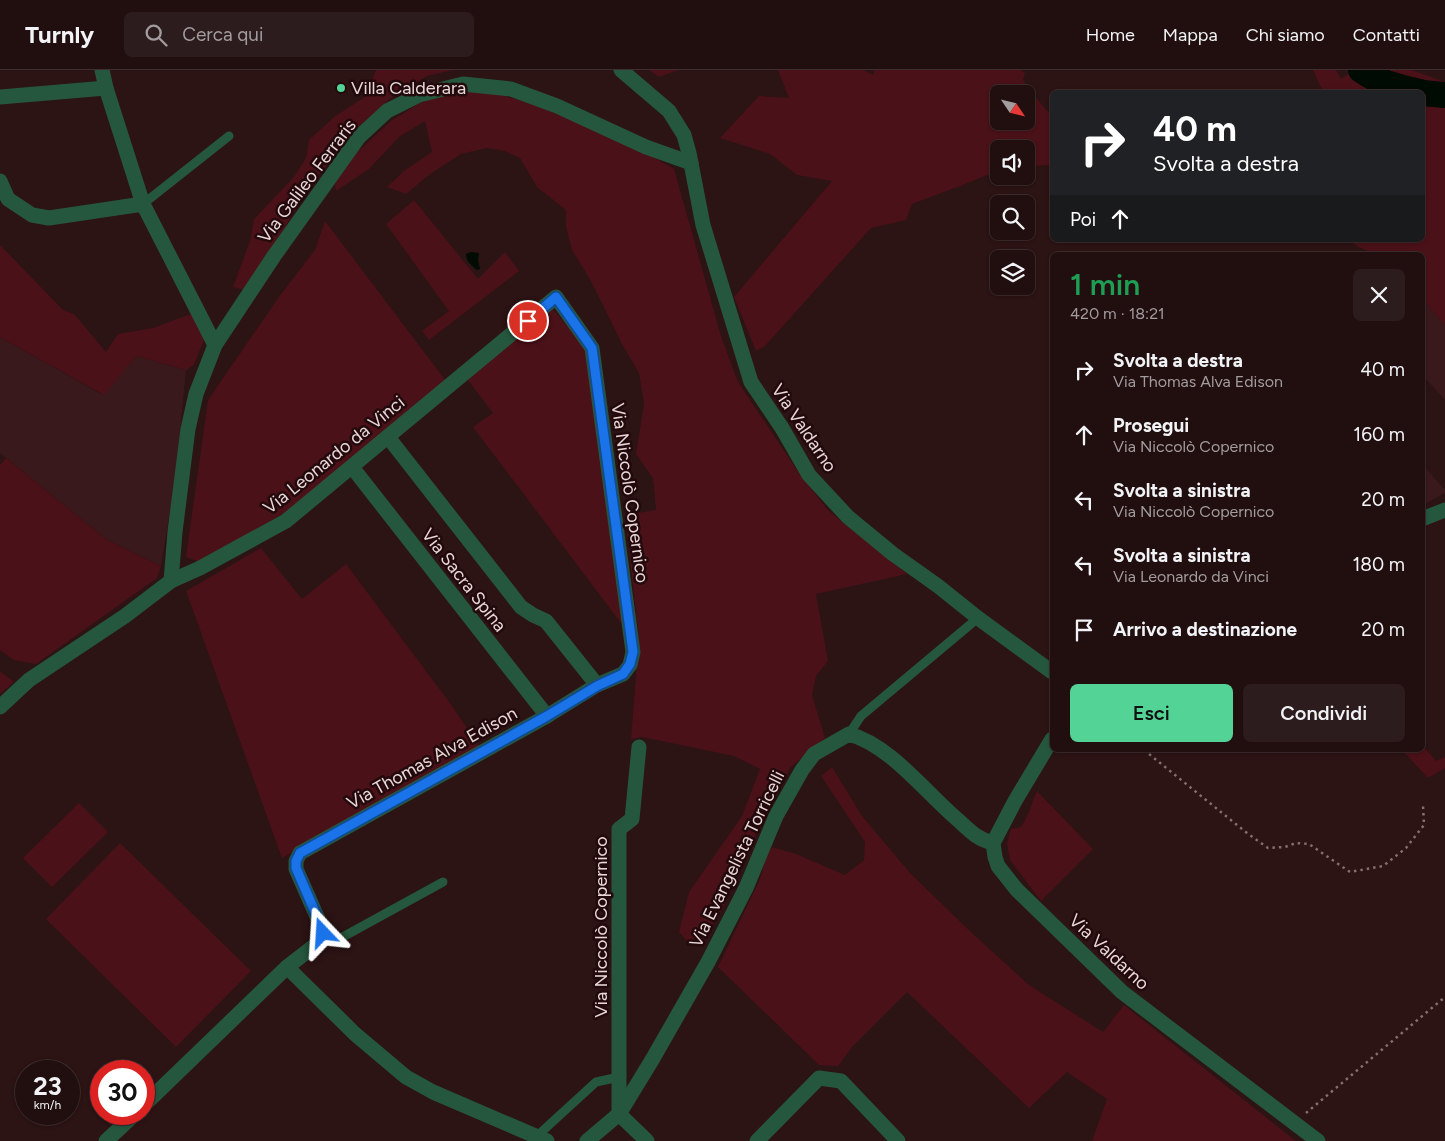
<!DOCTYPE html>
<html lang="it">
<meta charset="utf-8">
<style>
:root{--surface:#210e0f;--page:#2d1c1d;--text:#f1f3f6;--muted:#a29c9e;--line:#3e2e2f;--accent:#53d396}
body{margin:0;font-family:Figtree,sans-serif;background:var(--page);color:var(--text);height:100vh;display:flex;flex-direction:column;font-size:19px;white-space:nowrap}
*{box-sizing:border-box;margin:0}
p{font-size:16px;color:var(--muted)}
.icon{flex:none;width:28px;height:28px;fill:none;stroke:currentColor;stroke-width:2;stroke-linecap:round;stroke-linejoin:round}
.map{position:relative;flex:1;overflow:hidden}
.panel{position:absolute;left:1050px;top:182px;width:375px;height:500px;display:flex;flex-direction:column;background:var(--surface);border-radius:8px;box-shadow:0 1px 4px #0004,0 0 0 1px var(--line)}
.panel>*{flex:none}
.top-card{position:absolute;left:1050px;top:20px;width:375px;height:152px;border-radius:8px;box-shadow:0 1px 4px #0004,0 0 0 1px var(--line);background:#202124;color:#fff;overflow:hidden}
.needle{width:32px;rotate:125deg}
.fabs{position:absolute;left:990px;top:15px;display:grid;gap:10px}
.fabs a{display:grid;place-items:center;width:45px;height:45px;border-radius:8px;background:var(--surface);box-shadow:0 1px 4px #0004,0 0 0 1px var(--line);font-size:25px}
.speed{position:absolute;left:15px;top:990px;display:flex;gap:10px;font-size:25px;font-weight:700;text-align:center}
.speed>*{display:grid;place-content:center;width:65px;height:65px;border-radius:50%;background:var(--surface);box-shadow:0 1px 4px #0004,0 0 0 1px var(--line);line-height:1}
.speed small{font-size:12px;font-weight:400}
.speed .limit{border:8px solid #d22;background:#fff;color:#111}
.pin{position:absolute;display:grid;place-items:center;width:42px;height:42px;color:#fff;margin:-21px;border:2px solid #fff;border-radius:50%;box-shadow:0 1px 5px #0007}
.me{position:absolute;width:55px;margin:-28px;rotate:340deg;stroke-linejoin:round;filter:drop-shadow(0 0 4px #0008)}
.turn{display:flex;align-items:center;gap:18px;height:105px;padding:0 20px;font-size:22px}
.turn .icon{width:65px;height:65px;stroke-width:2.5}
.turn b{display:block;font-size:35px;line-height:42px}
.then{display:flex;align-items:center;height:48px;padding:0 20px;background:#0003;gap:10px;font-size:19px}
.round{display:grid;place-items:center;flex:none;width:52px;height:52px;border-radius:8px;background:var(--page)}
.headline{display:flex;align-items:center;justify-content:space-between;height:85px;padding:0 20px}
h1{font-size:30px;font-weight:600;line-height:38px;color:#1e9e55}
.action{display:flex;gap:10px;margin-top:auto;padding:10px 20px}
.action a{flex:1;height:58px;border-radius:8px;background:var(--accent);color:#111;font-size:20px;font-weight:600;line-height:58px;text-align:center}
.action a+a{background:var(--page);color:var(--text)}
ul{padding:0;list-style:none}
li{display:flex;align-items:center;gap:15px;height:65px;padding:0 20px}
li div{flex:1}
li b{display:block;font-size:19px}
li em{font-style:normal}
header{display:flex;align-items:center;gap:30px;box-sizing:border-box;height:70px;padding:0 25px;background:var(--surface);border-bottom:1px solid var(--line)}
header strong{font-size:24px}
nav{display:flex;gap:28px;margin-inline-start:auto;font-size:18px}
.search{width:350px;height:45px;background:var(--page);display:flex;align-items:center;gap:12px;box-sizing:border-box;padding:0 18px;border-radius:8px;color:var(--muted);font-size:19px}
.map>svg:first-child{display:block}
</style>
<header>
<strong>Turnly</strong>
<div class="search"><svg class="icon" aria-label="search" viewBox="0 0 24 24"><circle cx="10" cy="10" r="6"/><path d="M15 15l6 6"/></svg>Cerca qui</div>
<nav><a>Home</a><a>Mappa</a><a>Chi siamo</a><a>Contatti</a></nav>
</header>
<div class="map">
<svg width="1445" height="1071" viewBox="0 0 1445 1071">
<rect width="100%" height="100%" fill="#2c1314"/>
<g fill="#39191b">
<polygon points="1423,230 1445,255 1445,330 1423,306"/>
<polygon points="0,267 103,325 136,286 186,300 175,413 161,496 107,470 0,383"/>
<polygon points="1423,395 1445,420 1445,423 1423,435"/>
</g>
<g fill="#4a1118" fill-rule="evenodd">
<polygon points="376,0 453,0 427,6 392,27 354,61 314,111 245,220 233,217 250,171 254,149 294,107 306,88 309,70 334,47 366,26"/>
<polygon points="649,0 678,0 659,7"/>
<path d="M778 0H863L873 5 874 0H1021L1025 3 1023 10 1045 39 1052 45V95L1026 96V79H999V100L960 116 912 134 906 150 871 158 765 276 756 281 734 227 832 111 797 105 770 84 720 68 759 26 789 28ZM999 24H1026V51H999Z"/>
<path d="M1313 0H1336L1341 9 1354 0H1412L1445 12V255L1423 230 1422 185C1401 185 1366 188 1351 170H1422V22H1323Z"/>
<polygon points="460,20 493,23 534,34 644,82 674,99 721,266 738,312 801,406 828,440 907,504 816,524 828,591 816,606 812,625 825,668 790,698 761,752 723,838 703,870 687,871 679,862 689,822 742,746 760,699 734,686 642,667 631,669 639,569 625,445 656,440 653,408 636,384 644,334 639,303 622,274 591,211 572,180 566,157 566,140 537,117 520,88 505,81 487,78 461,84 430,104 406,124 387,117 404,101 432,82 425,51 399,67 369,99 336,121 334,109 354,85 391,51 428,28"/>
<polygon points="414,130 478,209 505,182 519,201 429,270 422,261 449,241 386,154"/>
<polygon points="325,151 446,311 300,434 200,492 186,487 208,330 281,224 315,180"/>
<polygon points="0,175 63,240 74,244 106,282 118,264 153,258 191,244 205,267 194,295 186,300 136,286 104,325 0,267"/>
<polygon points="552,238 587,280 624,557 473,357 493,343 467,309"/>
<polygon points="6,388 107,470 161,496 157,508 36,594 14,590 0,580 0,395"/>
<polygon points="261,478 302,529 346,494 450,633 479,676 282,788 186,521"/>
<polygon points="0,601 14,612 0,624"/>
<polygon points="1423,676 1436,691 1445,687 1445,698 1428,708 1402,680 1422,680"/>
<polygon points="832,697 862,746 911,804 972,863 1029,915 1103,962 1124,935 1296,1071 1092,1071 1107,1029 1067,1002 1029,1038 907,922 853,976 838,996 819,995 718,897 760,809 766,787 772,777 796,784 845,805 864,790 865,772 821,706"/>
<path d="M1037 721 1093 779 1041 831 1010 790 1007 773 1011 759 1021 757C1029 745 1031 734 1037 721Z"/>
<polygon points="79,733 108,762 52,817 23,788"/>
<polygon points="120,773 251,901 176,977 46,849"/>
</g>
<path fill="#000b03" d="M471 182 479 183 478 190 480 199 477 200C472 196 466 191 466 184Z"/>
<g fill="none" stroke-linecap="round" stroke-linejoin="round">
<g stroke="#000b03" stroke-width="26">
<path d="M1361 0C1379 13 1399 17 1420 22"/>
<polyline points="1422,23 1445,25"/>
</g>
<g stroke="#846f6f" stroke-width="2.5" stroke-dasharray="2.5 4" stroke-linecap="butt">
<polyline points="1144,680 1247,763 1268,778 1285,777 1296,773 1309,774 1350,802 1383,796 1406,778 1424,755 1423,736"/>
<polyline points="1306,1043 1445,927"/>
</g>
<g stroke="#25573e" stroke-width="9">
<polyline points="143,134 229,66"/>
<polyline points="849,664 861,646 978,548"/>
<polyline points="322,870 339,869 443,812"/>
<polyline points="537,1066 596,1012 619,1007"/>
</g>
<g stroke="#25573e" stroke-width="15">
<polyline points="621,0 669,41 684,65 689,83 703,155 751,312 782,358 809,405 848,447 893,484 938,516 978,548 1052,602"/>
<polyline points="106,18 143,134"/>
<polyline points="0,27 106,18 102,0"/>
<polyline points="0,111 8,129 32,145 49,148 143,134 215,275"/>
<polyline points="388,367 521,537 533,545 546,551 597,615"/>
<polyline points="352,397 547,646"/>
<polyline points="1422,449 1445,440"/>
<polyline points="171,511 175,462 188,359 196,324 215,275 274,186 359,67 387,41 419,25 463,14 511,19 557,36 646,77 691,93"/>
<polyline points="0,637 29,610 125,546 171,511 200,498 286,451 556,227 592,278 633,582 630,595 623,604 597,615 547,646 300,783 296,791 296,799 322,858 322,870 287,897 144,1035"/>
<polyline points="1052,669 1015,731 993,773 995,787 998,796 1017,820 1122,922 1318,1071"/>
<polyline points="287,897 355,964 406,1007 433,1022 547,1071"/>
<polyline points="619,1044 619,759 632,749 639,677"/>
<polyline points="619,1044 647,1071"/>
<polyline points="106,1071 135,1044"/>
<path d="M587 1071 619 1044 652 990 708 892 746 818 776 746 802 700 814 684 849 664C890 675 926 723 958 750 970 761 977 769 993 773"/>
<polyline points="757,1071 819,1008 841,1011 898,1071"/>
</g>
</g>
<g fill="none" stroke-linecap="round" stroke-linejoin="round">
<g stroke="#114b97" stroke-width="12">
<polyline id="route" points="323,863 322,858 296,798 296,791 300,783 547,646 597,616 623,604 630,594 633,582 592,278 556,227 528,251"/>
</g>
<use href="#route" stroke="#1a73e8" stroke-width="9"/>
</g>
<circle fill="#53d396" stroke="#220a0c" stroke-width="2" cx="341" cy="18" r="5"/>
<g text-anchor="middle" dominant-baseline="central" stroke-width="5" stroke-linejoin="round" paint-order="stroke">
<g font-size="18" fill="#e9d7d7" stroke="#220a0c" text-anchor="start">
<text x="351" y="18">Villa Calderara</text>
</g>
<g font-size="18" fill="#e9d7d7" stroke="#220a0c">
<text transform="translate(307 111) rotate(-53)">Via Galileo Ferraris</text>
<text transform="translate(804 358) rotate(56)">Via Valdarno</text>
<text transform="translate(334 385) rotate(-39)">Via Leonardo da Vinci</text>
<text transform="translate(630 423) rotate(82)">Via Niccolò Copernico</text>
<text transform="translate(464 510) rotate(52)">Via Sacra Spina</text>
<text transform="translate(432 688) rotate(-29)">Via Thomas Alva Edison</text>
<text transform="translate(737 789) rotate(-64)">Via Evangelista Torricelli</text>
<text transform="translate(601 857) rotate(-90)">Via Niccolò Copernico</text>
<text transform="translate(1109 882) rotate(43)">Via Valdarno</text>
</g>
</g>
</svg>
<div class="fabs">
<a><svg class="needle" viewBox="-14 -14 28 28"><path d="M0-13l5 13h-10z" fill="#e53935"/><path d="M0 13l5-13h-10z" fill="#a29c9e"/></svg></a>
<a><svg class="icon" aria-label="sound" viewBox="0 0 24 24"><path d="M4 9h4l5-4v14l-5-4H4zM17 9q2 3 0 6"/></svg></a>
<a><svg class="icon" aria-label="search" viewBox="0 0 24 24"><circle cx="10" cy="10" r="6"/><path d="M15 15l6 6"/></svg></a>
<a><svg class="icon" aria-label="layers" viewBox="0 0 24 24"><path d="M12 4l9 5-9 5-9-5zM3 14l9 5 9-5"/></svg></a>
</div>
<div class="speed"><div>23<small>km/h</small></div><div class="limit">30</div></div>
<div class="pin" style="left:528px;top:251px;background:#d93025"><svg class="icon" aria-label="arrive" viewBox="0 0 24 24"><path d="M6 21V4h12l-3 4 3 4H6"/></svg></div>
<svg class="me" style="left:323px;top:863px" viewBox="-20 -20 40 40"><path d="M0-17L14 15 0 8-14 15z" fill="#1a73e8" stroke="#fff" stroke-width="4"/></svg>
<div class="top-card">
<div class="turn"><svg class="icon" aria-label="right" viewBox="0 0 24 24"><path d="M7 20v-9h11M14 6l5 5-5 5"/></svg><div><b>40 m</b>Svolta a destra</div></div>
<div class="then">Poi<svg class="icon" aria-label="ahead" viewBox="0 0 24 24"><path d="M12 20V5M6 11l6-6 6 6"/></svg></div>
</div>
<section class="panel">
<div class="headline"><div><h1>1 min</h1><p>420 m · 18:21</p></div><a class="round"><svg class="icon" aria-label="close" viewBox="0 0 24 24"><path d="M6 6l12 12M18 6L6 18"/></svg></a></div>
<ul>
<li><svg class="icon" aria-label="right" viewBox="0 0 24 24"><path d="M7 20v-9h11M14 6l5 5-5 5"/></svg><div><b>Svolta a destra</b><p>Via Thomas Alva Edison</p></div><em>40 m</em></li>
<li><svg class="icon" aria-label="ahead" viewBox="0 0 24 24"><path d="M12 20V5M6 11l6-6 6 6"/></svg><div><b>Prosegui</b><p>Via Niccolò Copernico</p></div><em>160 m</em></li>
<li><svg class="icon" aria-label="left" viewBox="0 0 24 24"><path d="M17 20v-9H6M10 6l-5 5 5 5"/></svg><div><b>Svolta a sinistra</b><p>Via Niccolò Copernico</p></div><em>20 m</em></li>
<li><svg class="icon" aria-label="left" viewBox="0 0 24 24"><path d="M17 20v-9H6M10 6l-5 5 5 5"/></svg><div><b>Svolta a sinistra</b><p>Via Leonardo da Vinci</p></div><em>180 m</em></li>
<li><svg class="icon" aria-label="arrive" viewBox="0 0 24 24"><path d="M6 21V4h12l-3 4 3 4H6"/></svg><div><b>Arrivo a destinazione</b></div><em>20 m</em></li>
</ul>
<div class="action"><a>Esci</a><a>Condividi</a></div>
</section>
</div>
